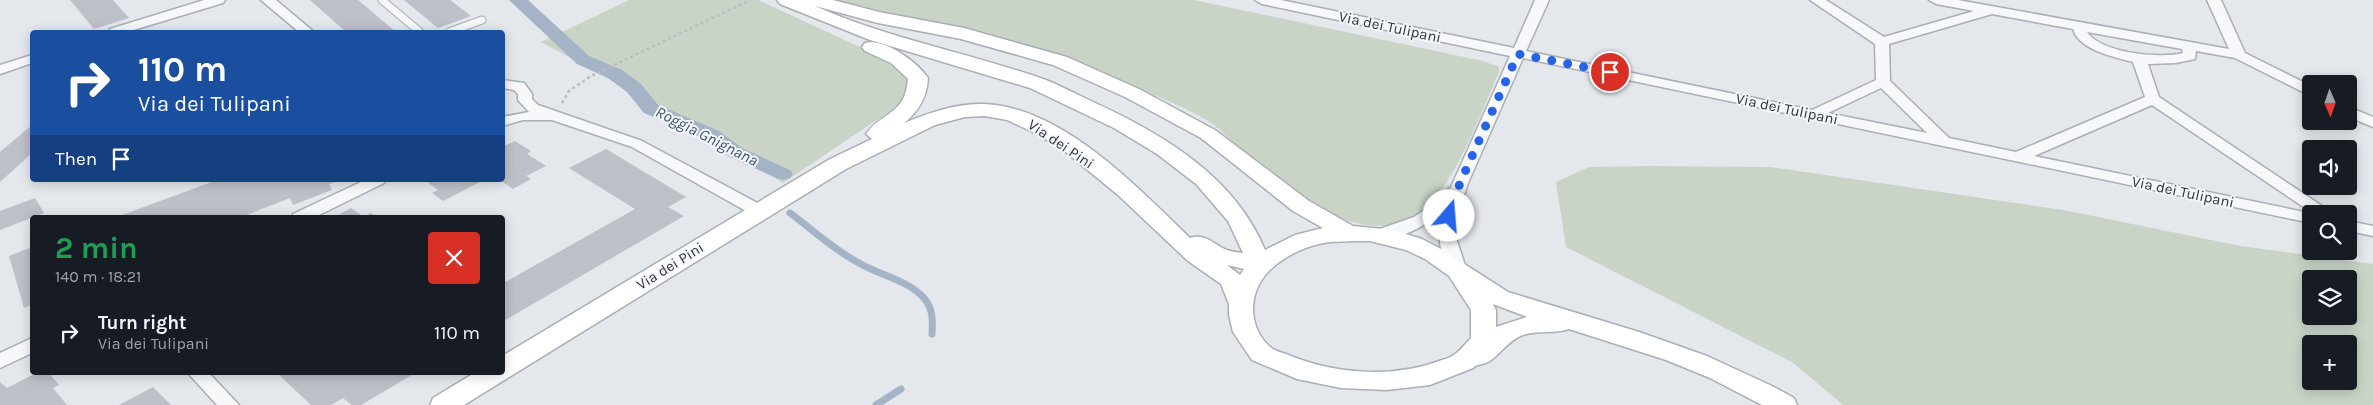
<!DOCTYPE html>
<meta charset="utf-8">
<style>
:root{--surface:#171b24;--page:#20242c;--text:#f1f3f6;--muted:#9ea1a6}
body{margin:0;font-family:Karla,sans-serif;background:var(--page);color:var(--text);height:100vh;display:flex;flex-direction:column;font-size:19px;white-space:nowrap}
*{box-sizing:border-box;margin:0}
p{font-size:16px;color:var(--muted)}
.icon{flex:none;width:28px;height:28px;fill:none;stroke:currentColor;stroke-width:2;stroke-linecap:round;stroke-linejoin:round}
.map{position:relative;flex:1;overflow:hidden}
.drawer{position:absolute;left:30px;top:215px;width:475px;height:160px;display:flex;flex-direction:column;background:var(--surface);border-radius:5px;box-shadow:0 2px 12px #0003}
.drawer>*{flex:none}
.banner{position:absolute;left:30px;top:30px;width:475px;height:152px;border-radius:5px;box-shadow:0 2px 12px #0003;background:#1a4fa0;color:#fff;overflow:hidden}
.needle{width:32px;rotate:178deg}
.buttons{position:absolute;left:2302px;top:75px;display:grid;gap:10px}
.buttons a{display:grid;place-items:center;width:55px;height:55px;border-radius:5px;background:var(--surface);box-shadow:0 2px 12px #0003;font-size:25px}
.pin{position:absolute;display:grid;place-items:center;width:42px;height:42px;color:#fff;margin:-21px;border:2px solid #fff;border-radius:50%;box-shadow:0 1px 5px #0007}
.me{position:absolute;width:55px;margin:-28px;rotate:18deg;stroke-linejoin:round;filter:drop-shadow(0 0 4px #0008)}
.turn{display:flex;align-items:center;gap:18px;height:105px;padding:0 25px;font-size:22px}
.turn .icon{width:65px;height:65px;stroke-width:2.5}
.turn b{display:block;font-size:35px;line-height:42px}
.then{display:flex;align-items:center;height:48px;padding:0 25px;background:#0003;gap:10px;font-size:19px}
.round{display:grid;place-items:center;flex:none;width:52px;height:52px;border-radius:5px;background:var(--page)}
.head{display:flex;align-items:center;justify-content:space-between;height:85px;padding:0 25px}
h1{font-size:30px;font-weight:700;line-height:38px;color:#1e9e55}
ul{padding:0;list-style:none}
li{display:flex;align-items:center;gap:15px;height:65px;padding:0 25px}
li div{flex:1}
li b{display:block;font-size:19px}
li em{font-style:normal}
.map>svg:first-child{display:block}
</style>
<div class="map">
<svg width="2373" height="405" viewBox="0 0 2373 405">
<rect width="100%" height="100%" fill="#e4e7eb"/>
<g fill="#c9d4c7" fill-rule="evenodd">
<polygon points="629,0 758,0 879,56 900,68 907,78 907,94 896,107 783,183 708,137 644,108 631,91 541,42"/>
<path d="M828 0H1194L1483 61 1499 67V72C1481 112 1448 207 1406 221 1359 237 1319 209 1283 183 1271 174 1258 166 1247 156 1234 144 1224 131 1208 121 1188 109 1166 100 1145 91 1074 60 999 40 924 21 892 14 860 8 828 0Z"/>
<path d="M1650 166 1771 167 2063 210 2241 246 2373 264V405H1843L1792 362 1566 247 1556 182 1589 167ZM2311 279H2349V316H2311ZM2311 344H2349V381H2311Z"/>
</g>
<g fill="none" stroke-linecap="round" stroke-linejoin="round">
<g stroke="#a4b3c6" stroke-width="7">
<path d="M790 213C813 230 834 250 859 263 879 275 904 279 921 295 933 306 933 319 932 334"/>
<polyline points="876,405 901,389"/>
</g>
<polygon fill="#a4b3c6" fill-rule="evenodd" points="509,0 528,0 589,56 622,70 641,84 658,105 719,131 742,148 790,170 793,174 790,178 783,180 776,178 728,156 705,139 644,113 627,92 608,78 577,64"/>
</g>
<g fill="#bcc0c7">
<polygon points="70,0 113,0 129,18 94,29"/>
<polygon points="310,0 358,0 396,32 346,32"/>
<polygon points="404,0 450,0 471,16 438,28"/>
<polygon points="32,125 32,153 0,182 0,152"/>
<polygon points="515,141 531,151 527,154 546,166 526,176 531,179 513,189 500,180 502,180 502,147"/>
<polygon points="606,149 686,197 668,207 684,216 502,322 502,284 635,209 569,168"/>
<polygon points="217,180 340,180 329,184 332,190 293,205 290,198 239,218 114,218"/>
<polygon points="428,180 478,180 480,182 443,201 432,193 438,190 426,181"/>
<polygon points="35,198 44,213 0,230 0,211"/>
<polygon points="351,208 364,217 371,213 377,218 333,218"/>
<polygon points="32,247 32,305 24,308 9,256"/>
<polygon points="38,372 48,372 59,385 53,388 67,405 0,405 0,382 7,388"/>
<polygon points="276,372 417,372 361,405 352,405 343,398 331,405 311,405"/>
<polygon points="153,387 171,405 119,405"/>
</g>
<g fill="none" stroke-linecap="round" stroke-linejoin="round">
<g stroke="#aaaeb5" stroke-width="9">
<g id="lane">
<polyline points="382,0 420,32"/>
<polyline points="449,32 482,20"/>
</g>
</g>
<g stroke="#aaaeb5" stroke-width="3">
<g id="street">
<polygon points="204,0 225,0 223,3 127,32 108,32 110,29"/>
<polygon points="261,0 276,0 314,32 299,32"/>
<path d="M1255 0H1281L1514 48 1535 0H1549L1526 51 1812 110 1876 80 1875 44 1810 0H1826L1884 37 1974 11 1936 4 1929 0H1958L2229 49 2207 0H2221L2245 53 2311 86V96L2235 58 2196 51 2195 59 2176 63 2148 64 2159 97 2334 214H2311V223L1523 58 1468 183 1457 216 1455 235 1467 271 1464 275 1458 277 1452 275C1440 257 1437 235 1441 214 1427 225 1390 245 1371 240L1369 236 1371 232 1414 217 1432 205 1451 187 1510 56 1262 4ZM1992 14 2073 29C2079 50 2114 57 2133 62L2145 97 2016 152 1949 138 1890 81 1889 44ZM2087 32 2182 49 2183 53C2159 59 2101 53 2087 32ZM1881 88 1927 133 1828 113ZM2152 105 2314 214 2034 156Z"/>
<polygon points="32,55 32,63 0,74 0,65"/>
<polygon points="502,80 524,83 532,94 532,99 538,105 642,141 765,207 767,211 765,215 753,215 632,147 552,120 523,120 502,126 502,117 529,112 518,100 518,94 514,90 502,88"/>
<polygon points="2349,107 2373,117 2373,127 2349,117"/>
<polygon points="365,180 386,180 384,183 313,218 291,218 293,214"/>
<polygon points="2349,221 2373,226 2373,236 2349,231"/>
<polygon points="32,338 32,353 0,368 0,353"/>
<polygon points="187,372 208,372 239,405 217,405"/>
</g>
</g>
<g stroke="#aaaeb5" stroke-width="3">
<path id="secondary" d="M777 0H833L879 12 964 28 1067 57 1139 89 1215 130 1309 201 1353 226 1393 230 1422 239 1441 249 1508 292 1639 332 1707 356 1772 386 1794 398 1797 405H1762L1710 378 1666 360 1569 329C1555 334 1538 330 1523 335 1509 340 1502 352 1490 361 1484 365 1478 363 1473 368L1430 385 1387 390 1341 388 1297 379 1252 360 1233 332 1229 315V304L1221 284 1188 261 1118 195 1062 149 1033 132 1007 120 985 116 965 117 935 125 846 169 464 405H430L433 398 476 372H502V356L830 159 872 139 866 134C882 111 905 116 908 79L891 63 865 51 862 47 865 43C885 38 917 62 928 78 927 97 919 111 904 123 929 113 956 103 984 104 1062 107 1137 187 1190 238 1206 233 1214 245 1227 250 1232 252 1238 252 1243 253L1228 221 1196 184 1157 154 1114 128 1030 88 870 40 780 4ZM815 6 878 23 961 39 1053 65 1125 97 1201 138 1293 211 1323 228 1295 235 1265 250C1234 175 1161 133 1091 101 1076 94 1061 86 1046 80 970 53 889 39 815 6ZM1353 241H1370L1406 250 1425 259 1449 276 1471 310V338C1466 343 1461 350 1455 354 1452 357 1446 359 1442 360 1394 379 1332 374 1286 354 1280 352 1273 350 1269 346 1258 336 1253 322 1253 308 1254 271 1291 250 1323 243 1332 241 1343 242 1353 241ZM1227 265 1244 269 1240 275ZM1493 304 1527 317 1496 327V310Z"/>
</g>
<polyline stroke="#bbbdc2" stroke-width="2.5" stroke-dasharray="3 3" stroke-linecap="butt" points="562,103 569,91 591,76 750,0"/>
<use href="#lane" stroke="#f7f8f9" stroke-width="7"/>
<use href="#street" fill="#f7f8f9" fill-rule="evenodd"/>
<use href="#secondary" fill="#fff" fill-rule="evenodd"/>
</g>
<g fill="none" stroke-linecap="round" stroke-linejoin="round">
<polyline stroke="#2563eb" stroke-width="9" stroke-dasharray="0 16.2" points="1449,216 1460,183 1518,54 1610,72"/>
</g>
<g text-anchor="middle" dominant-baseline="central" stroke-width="4" stroke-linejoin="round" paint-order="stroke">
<g font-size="15" fill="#2e3442" stroke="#f4f6f8">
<text transform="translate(1390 27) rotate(12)">Via dei Tulipani</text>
<text transform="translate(1787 109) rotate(12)">Via dei Tulipani</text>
<text transform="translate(1061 144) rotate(34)">Via dei Pini</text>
<text transform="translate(2183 192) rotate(12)">Via dei Tulipani</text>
<text transform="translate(670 266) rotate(-32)">Via dei Pini</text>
</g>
<g font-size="16" font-style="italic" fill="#3c5271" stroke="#f4f6f8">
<text transform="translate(707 136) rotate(27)">Roggia Gnignana</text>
</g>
</g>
</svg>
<div class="buttons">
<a><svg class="needle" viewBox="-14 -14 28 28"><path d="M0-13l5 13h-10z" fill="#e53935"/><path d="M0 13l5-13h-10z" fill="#9ea1a6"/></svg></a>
<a><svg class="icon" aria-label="sound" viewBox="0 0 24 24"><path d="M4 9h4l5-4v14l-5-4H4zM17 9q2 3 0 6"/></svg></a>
<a><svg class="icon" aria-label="search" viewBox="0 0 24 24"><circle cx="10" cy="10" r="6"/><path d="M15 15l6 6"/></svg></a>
<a><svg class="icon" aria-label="layers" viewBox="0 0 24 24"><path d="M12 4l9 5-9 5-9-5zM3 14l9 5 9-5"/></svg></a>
<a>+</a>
</div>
<div class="pin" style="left:1610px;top:72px;background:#d93025"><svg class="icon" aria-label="arrive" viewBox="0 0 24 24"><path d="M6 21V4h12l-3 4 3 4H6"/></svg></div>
<svg class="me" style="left:1449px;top:216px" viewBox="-20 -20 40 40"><circle r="19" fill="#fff"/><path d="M0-13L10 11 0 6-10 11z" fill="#2563eb"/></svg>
<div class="banner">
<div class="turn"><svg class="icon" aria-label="right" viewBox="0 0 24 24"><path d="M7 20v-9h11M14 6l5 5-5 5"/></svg><div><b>110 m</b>Via dei Tulipani</div></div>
<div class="then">Then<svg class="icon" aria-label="arrive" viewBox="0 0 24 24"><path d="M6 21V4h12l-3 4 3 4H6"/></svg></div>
</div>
<section class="drawer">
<div class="head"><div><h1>2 min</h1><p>140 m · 18:21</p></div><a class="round" style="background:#d93025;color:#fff"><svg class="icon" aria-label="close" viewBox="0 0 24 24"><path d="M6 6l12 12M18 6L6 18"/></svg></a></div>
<ul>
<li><svg class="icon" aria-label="right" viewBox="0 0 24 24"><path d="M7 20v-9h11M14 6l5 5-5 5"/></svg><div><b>Turn right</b><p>Via dei Tulipani</p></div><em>110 m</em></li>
</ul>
</section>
</div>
